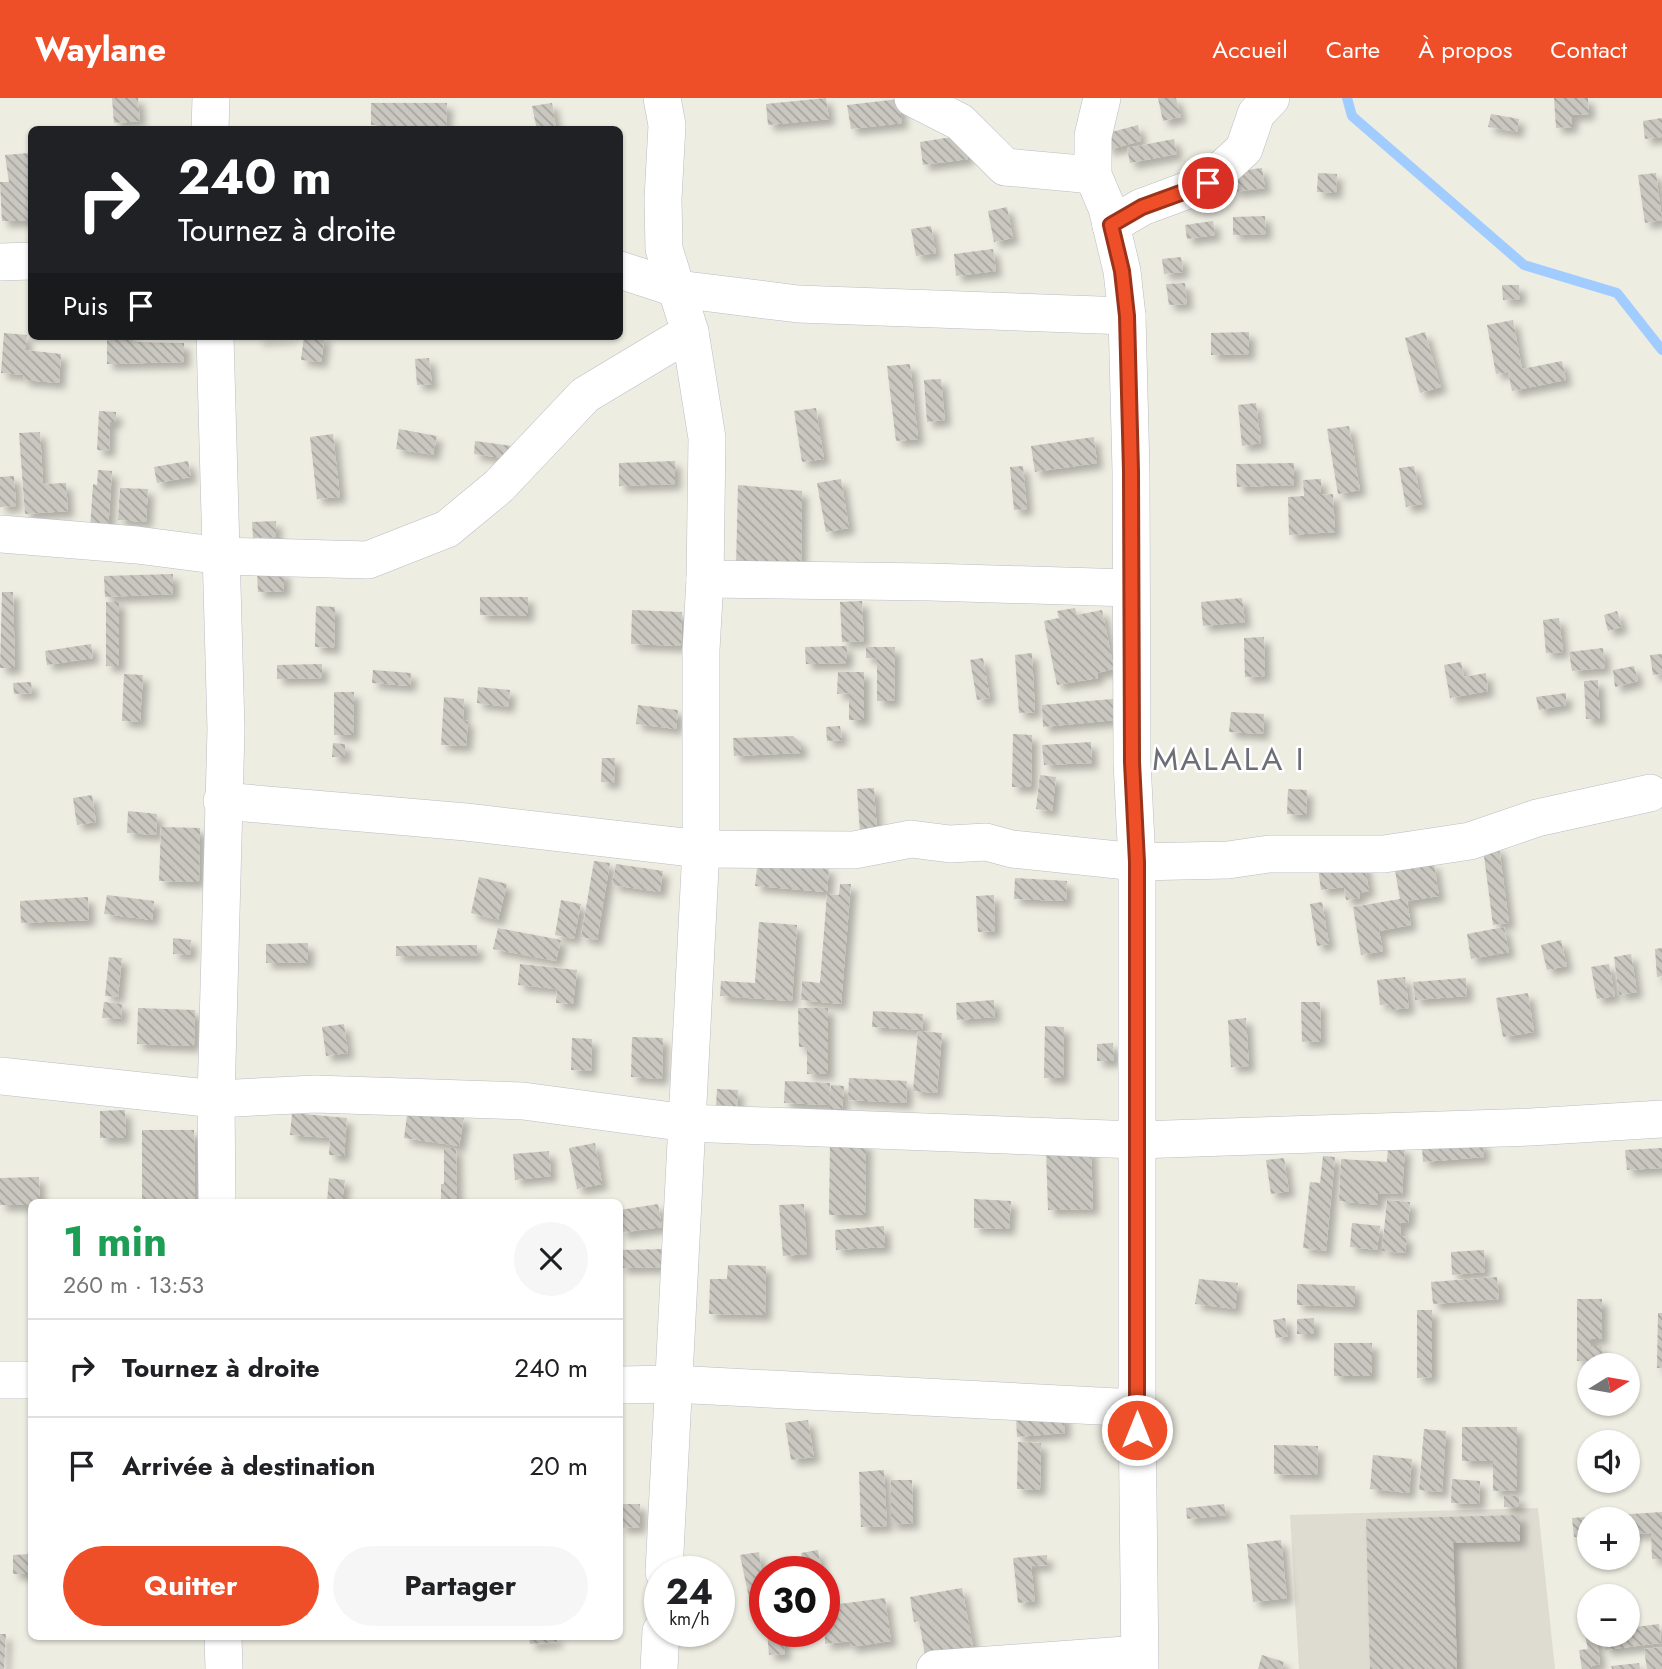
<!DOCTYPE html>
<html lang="fr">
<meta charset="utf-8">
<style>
:root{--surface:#fff;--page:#f6f6f6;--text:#202124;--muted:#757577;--line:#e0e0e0;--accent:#ee4e28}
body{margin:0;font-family:Jost,sans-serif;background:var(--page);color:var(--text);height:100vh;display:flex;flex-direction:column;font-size:26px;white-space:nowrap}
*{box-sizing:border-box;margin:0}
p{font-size:23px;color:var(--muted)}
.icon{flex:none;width:38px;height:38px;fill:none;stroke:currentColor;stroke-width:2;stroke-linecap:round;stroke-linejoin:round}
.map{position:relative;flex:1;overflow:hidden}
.side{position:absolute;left:28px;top:1101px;width:595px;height:441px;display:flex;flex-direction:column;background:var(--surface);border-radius:10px;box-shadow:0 2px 5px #0004}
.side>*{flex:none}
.top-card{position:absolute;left:28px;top:28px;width:595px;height:214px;border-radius:10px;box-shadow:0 2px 5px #0004;background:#202124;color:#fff;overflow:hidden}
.needle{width:46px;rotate:79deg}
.fabs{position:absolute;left:1577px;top:1255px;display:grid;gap:14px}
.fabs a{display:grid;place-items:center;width:63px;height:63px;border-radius:50%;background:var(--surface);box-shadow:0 2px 5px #0004;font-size:35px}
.speed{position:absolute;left:644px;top:1458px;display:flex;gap:14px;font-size:35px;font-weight:700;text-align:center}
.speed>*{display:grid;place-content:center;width:91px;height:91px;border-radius:50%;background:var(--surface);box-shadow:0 2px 5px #0004;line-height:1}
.speed small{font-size:18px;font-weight:400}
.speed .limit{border:10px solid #d22;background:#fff;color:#111}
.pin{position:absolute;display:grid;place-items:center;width:60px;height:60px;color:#fff;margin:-30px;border:4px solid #fff;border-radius:50%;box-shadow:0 2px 7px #0007}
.me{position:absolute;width:77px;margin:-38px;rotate:0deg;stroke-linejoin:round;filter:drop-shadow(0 0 5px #0008)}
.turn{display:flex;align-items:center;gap:24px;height:147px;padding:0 35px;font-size:32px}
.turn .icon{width:91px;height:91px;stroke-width:2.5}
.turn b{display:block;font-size:49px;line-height:60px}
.then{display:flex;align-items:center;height:66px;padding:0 35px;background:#0003;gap:14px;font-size:26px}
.round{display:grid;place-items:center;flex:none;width:74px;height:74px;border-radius:37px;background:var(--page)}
.summary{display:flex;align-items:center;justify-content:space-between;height:119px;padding:0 35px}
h1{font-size:42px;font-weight:700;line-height:52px;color:#1e9e55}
.button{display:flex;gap:14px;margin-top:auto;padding:14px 35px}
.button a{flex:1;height:80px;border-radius:42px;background:var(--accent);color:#fff;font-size:28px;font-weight:700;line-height:80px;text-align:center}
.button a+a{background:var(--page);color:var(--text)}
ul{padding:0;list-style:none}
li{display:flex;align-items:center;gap:21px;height:98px;padding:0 35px;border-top:2px solid var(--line)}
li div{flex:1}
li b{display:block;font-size:26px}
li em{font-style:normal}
header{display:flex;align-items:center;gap:42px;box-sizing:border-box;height:98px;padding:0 35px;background:var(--accent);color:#fff}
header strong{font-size:33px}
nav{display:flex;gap:38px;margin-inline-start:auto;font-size:24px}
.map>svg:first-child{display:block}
</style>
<header>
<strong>Waylane</strong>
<nav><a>Accueil</a><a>Carte</a><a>À propos</a><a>Contact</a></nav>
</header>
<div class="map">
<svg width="1662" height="1571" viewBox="0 0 1662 1571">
<defs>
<pattern id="building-back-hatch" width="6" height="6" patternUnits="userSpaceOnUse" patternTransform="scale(1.75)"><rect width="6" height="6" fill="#c9c7bf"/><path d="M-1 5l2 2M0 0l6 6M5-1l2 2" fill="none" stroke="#a6a59f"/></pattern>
<filter id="shadow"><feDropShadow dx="6" dy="6" stdDeviation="3.5" flood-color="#0004"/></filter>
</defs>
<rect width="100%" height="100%" fill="#eeede2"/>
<polygon fill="#dedcd1" points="1538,1410 1555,1571 1299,1571 1290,1417"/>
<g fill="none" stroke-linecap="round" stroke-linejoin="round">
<polyline stroke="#a1ccff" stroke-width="10" points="1347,0 1352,18 1524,167 1617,195 1662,252"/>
</g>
<g fill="url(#building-back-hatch)" filter="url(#shadow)">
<polygon points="112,0 138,0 140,23 114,25"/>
<polygon points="826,0 829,21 768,27 766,6"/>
<polygon points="1158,0 1176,0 1181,19 1163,23"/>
<polygon points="1554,0 1588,0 1589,16 1572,17 1572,29 1556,30"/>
<polygon points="899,1 902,25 851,31 847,7"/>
<polygon points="371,5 447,5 446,30 386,30 386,27 371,27"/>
<polygon points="552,5 556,30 537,32 532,8"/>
<polygon points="1491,16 1519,21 1517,34 1488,29"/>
<polygon points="1662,20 1662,39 1645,41 1643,23"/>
<polygon points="1138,27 1141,43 1108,52 1104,36"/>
<polygon points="965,37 968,61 923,67 920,44"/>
<polygon points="1174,41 1177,56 1130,65 1127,50"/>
<polygon points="29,55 32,123 2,123 0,84 9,84 5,57"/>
<polygon points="1262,70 1265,90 1234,94 1231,74"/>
<polygon points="1318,75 1337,76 1336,95 1317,94"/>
<polygon points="1656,75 1662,122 1645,125 1638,77"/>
<polygon points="1007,109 1013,140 994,144 988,113"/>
<polygon points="1265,118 1266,136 1233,137 1233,119"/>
<polygon points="1213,123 1215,137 1187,141 1185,127"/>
<polygon points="931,128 936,155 916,158 911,131"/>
<polygon points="993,151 996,173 956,178 954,156"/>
<polygon points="1181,159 1183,174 1164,176 1162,161"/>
<polygon points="1185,185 1187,206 1169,207 1166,186"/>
<polygon points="1502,187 1519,187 1520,201 1503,202"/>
<polygon points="1513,222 1522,271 1562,263 1566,282 1512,293 1508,274 1496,276 1487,227"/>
<polygon points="1249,234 1249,256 1211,257 1211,235"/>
<polygon points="1425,234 1441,289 1420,295 1405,240"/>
<polygon points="4,235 27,237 25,252 61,256 59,285 23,282 24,277 1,275"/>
<polygon points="107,238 133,238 133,244 184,245 184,264 107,266"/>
<polygon points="257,238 291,238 291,240 257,242"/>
<polygon points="304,238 325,238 321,264 301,262"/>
<polygon points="429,260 432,286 417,287 415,261"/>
<polygon points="910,266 918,341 896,343 887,268"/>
<polygon points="941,281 945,322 927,324 924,282"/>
<polygon points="1256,305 1261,345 1242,348 1238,307"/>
<polygon points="816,310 824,361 802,364 794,313"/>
<polygon points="99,313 116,314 116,324 110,324 109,353 97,352"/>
<polygon points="1349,328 1360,392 1338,396 1327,331"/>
<polygon points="399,331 437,338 433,357 396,351"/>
<polygon points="40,334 43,386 66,385 68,413 25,416 19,335"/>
<polygon points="333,336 340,399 317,401 310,339"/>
<polygon points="1094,339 1097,365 1035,374 1031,348"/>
<polygon points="475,343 512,348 510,361 474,356"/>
<polygon points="188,363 191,379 157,385 154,369"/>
<polygon points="675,363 675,386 619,388 619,365"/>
<polygon points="1294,365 1294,387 1237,389 1236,366"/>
<polygon points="1023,368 1027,411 1014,412 1010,369"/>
<polygon points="1414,368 1422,406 1406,409 1399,370"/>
<polygon points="98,372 112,373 108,433 90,432 93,386 97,387"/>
<polygon points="14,378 16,408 0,409 0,379"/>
<polygon points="841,381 849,430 826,434 817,385"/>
<polygon points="1321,381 1321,397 1333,396 1335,434 1289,437 1288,399 1304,398 1303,382"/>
<polygon points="738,387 802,393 801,469 736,468"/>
<polygon points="120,390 148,391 146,424 118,422"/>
<polygon points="276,423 276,439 253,440 252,424"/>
<polygon points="257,474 284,474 284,493 258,494"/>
<polygon points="173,476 173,496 105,499 104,478"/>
<polygon points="2,494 13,494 15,570 0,570"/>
<polygon points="480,499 528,499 528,518 480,517"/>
<polygon points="1242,500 1245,524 1203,528 1201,504"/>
<polygon points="119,503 119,568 106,568 106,504"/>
<polygon points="862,503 864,543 842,544 840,504"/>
<polygon points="316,508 335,509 334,550 315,549"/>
<polygon points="1075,510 1077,517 1102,512 1114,571 1097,575 1098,580 1057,587 1044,523 1059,520 1057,513"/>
<polygon points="632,512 682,514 681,548 631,546"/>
<polygon points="1617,513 1622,529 1608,533 1604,517"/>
<polygon points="1559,520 1563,554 1546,555 1543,522"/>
<polygon points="1264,539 1265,578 1245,579 1244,540"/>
<polygon points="91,546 93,560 47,567 45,553"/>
<polygon points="847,548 847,565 806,566 805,549"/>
<polygon points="866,549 895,549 894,603 877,603 877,560 866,560"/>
<polygon points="1603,550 1605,570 1572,573 1569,554"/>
<polygon points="1032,555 1035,614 1019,615 1015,557"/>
<polygon points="1662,556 1662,576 1653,577 1650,557"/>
<polygon points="983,560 990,600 977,602 970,562"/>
<polygon points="1461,564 1464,579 1486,575 1488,593 1450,600 1444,567"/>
<polygon points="322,566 322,580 277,581 277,567"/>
<polygon points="1634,568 1638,583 1615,589 1613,572"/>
<polygon points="373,572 411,575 410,588 372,585"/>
<polygon points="838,574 864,574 864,622 849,622 849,595 837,596"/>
<polygon points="124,576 143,577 140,624 122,623"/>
<polygon points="1598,582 1600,621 1586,621 1584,583"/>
<polygon points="31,584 32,595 14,596 13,585"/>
<polygon points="478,589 510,592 508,609 477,605"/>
<polygon points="334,594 354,594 353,637 334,637"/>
<polygon points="1566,595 1566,607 1539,612 1536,599"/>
<polygon points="444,599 464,601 463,622 468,623 466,648 441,647"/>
<polygon points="1113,601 1115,622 1043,629 1042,607"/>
<polygon points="638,607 678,612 676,631 636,626"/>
<polygon points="1231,614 1264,616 1263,636 1229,634"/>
<polygon points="840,628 842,642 827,643 826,629"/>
<polygon points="1013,636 1032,637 1031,689 1012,689"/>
<polygon points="793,638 801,645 801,655 734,658 733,640"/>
<polygon points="1091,644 1092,665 1044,667 1042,647"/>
<polygon points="333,645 345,646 345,659 332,659"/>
<polygon points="602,660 615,660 614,685 601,684"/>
<polygon points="1040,677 1056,679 1052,713 1036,711"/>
<polygon points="874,690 877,734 860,735 857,691"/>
<polygon points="1288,691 1307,692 1306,717 1287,716"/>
<polygon points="92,697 96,724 77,727 73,700"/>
<polygon points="128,713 157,716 156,737 127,735"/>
<polygon points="161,729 200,730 199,784 159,783"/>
<polygon points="1499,749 1509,825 1493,827 1483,750"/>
<polygon points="594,763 610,765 597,842 581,839"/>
<polygon points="758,764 829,770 827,794 755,788"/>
<polygon points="1364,764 1369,793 1359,795 1360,800 1346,802 1344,789 1321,792 1318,770"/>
<polygon points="1434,765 1439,798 1407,803 1411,827 1379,833 1383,853 1361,857 1353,809 1400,801 1395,772"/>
<polygon points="616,766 663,773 660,794 612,787"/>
<polygon points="479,779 507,786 498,822 471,815"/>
<polygon points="1015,780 1067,783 1066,803 1014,801"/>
<polygon points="840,786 851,786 841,906 801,902 802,883 820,885 827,796 839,797"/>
<polygon points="107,797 154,803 152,822 104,816"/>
<polygon points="994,797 995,833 978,834 976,798"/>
<polygon points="88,799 89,822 21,825 20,803"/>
<polygon points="561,802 581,806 574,841 555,837"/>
<polygon points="1322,804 1329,846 1317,848 1310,806"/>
<polygon points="759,824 797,827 792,903 720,898 721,883 755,885"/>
<polygon points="1504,829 1509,854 1471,861 1467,836"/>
<polygon points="498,830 561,842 556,863 493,851"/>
<polygon points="173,840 191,842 190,857 173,856"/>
<polygon points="1561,842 1567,868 1547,872 1541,847"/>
<polygon points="308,845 308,864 266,865 266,846"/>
<polygon points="477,847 477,858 396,858 396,848"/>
<polygon points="1662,850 1662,878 1657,879 1655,851"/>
<polygon points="1631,856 1637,894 1619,897 1614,859"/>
<polygon points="109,859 122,860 118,899 105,898"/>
<polygon points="520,866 577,872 573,906 556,905 557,891 518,887"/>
<polygon points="1609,866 1615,898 1597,901 1591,869"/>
<polygon points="1405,879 1409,910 1390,912 1389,906 1380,907 1377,882"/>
<polygon points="1466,880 1467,898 1415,902 1413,884"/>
<polygon points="1528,895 1534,934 1503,939 1496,900"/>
<polygon points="994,902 995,919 957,922 956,905"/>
<polygon points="104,904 122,906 121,921 102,920"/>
<polygon points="1301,904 1320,904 1321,943 1302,944"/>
<polygon points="138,910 195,912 194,948 137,946"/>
<polygon points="798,910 828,910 828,976 807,976 807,949 799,949"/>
<polygon points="873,913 923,916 922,932 872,929"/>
<polygon points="1246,920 1249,968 1231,969 1228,922"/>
<polygon points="344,926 348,955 326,958 322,929"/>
<polygon points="1045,928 1064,929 1063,980 1044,980"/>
<polygon points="918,933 942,935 937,995 913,993"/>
<polygon points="632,939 663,940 662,981 631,979"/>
<polygon points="572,940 592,941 591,973 571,972"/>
<polygon points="1113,945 1114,963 1097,963 1097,946"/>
<polygon points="849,980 907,983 906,1005 848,1002"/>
<polygon points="785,983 830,985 829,1004 831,987 844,988 842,1011 830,1011 830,1007 784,1005"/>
<polygon points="717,991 738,992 737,1010 716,1008"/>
<polygon points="408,1010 464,1019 459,1048 404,1040"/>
<polygon points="125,1012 126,1040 100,1040 100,1013"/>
<polygon points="292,1015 347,1020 344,1058 329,1057 330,1040 290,1037"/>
<polygon points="142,1032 194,1032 195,1103 142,1103"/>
<polygon points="830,1044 866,1045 865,1117 829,1117"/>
<polygon points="1483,1044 1484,1059 1423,1064 1422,1049"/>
<polygon points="595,1045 602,1086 577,1091 569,1050"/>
<polygon points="1388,1049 1405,1050 1402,1096 1378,1095 1378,1107 1339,1103 1341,1061 1387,1064"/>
<polygon points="444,1050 456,1050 457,1104 441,1104 441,1086 444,1086"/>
<polygon points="1091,1050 1093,1111 1048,1112 1046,1051"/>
<polygon points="1662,1050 1662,1070 1627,1072 1625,1052"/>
<polygon points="549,1053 551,1078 515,1082 513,1056"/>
<polygon points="1323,1058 1335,1059 1326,1153 1303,1150 1310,1084 1320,1085"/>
<polygon points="1284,1060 1289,1093 1271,1096 1266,1062"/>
<polygon points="39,1079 40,1104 32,1104 32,1107 0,1107 0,1080"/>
<polygon points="329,1080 345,1082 342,1104 327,1104"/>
<polygon points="974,1101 1011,1103 1009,1131 974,1130"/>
<polygon points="1387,1102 1410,1104 1408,1125 1401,1125 1400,1138 1407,1139 1405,1155 1382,1153"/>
<polygon points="658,1106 662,1129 620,1135 620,1112"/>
<polygon points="804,1106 807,1156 783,1158 779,1107"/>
<polygon points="1352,1125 1380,1128 1377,1152 1350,1149"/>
<polygon points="884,1128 885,1149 836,1152 835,1132"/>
<polygon points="664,1151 664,1169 620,1170 620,1152"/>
<polygon points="1484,1152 1485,1174 1452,1177 1451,1154"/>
<polygon points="728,1167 766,1168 765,1217 709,1216 710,1181 727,1181"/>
<polygon points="1497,1179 1499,1201 1433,1206 1431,1184"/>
<polygon points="1199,1181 1238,1185 1235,1211 1195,1206"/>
<polygon points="1297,1186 1355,1188 1355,1209 1297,1207"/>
<polygon points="1577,1201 1602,1201 1602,1241 1591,1241 1591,1248 1602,1248 1602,1263 1577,1263"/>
<polygon points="1417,1212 1432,1212 1432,1279 1417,1280"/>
<polygon points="1658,1215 1662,1215 1662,1270 1657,1270"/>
<polygon points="1285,1220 1288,1238 1276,1240 1273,1222"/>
<polygon points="1314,1220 1314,1236 1297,1236 1297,1221"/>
<rect x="1334" y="1245" width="38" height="33"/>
<polygon points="1064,1315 1065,1335 1017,1339 1016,1318"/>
<polygon points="808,1322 814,1359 791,1362 785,1325"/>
<polygon points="1462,1329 1517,1329 1517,1392 1493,1393 1493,1363 1462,1363"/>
<polygon points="1424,1331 1446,1333 1442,1394 1419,1392"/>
<polygon points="1018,1344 1041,1345 1040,1392 1017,1391"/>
<polygon points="1274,1347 1318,1348 1317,1377 1274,1376"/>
<polygon points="1373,1357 1412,1361 1409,1395 1370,1391"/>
<polygon points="884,1372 887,1428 861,1429 859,1374"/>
<polygon points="1452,1381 1480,1383 1479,1406 1451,1405"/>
<polygon points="891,1382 912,1382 913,1425 891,1426"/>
<rect x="1504" y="1398" width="15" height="11"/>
<polygon points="620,1406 640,1406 640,1429 620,1430"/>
<polygon points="1224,1406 1226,1417 1187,1421 1186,1410"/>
<polygon points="1662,1414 1662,1461 1652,1461 1651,1435 1628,1436 1628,1421 1589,1421 1589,1438 1574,1439 1572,1420"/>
<polygon points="1520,1417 1520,1443 1453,1445 1457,1571 1370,1571 1366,1421"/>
<polygon points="1281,1442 1287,1500 1253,1504 1247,1446"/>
<polygon points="818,1452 822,1474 805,1474 801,1455"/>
<polygon points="759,1454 765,1497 749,1500 740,1457"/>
<polygon points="32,1456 32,1476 13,1476 13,1457"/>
<polygon points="1047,1457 1047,1467 1031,1468 1035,1503 1018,1505 1013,1460"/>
<polygon points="962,1490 973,1548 925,1557 919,1523 914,1524 910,1499"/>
<polygon points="885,1500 891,1543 850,1549 850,1543 825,1546 824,1508"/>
<polygon points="1659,1526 1661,1545 1605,1552 1603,1536 1628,1536 1628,1530"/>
<polygon points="767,1533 783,1533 785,1556 769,1557"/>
<polygon points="0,1536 6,1536 4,1571 0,1571"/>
<polygon points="1589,1536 1596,1536 1600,1566 1591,1568 1592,1571 1582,1571 1579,1552 1588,1551 1585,1537"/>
<polygon points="529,1538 556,1538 557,1544 530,1546"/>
<polygon points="1662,1549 1662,1571 1647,1571 1644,1551"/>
<polygon points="1262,1557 1284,1564 1282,1571 1258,1571"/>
<polygon points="1639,1565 1640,1571 1612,1571 1611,1568"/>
</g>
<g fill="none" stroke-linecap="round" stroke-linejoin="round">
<g stroke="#babcc2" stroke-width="38">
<g id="minor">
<polyline points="662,0 667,27 663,101 664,151 690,234 707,340 705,481 701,552 701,751 664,1474"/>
<polyline points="913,0 960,24 1005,69 1093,77"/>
<polyline points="1102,0 1093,38 1093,77 1107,110 1122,173 1127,218 1131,373 1132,664 1137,764 1137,1310 1140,1571"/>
<polyline points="210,32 211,0"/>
<polyline points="1111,127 1142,109 1207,85 1244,51 1256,16 1271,0"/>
<polyline points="0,164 32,163"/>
<polyline points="620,172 678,191 798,206 1127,218"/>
<polyline points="215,238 226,631 216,1001 217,1104"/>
<polyline points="0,436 137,447 222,458 368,462 447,431 499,388 585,297 690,234"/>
<polyline points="705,481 930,484 1130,490"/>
<polyline points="222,703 466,724 701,751 854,752 911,741 950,746 986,744 1012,751 1137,764 1228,762 1269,756 1384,756 1470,743 1537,720 1650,695"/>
<polyline points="0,978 216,1001 315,996 523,1003 687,1025 1137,1042 1531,1029 1662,1021"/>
<polyline points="0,1282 32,1282"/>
<polyline points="620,1287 673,1286 1137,1310"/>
<polyline points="223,1538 224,1571"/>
<polyline points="659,1571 661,1533"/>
<polyline points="935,1571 1139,1556"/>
</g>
</g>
<use href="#minor" stroke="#fff" stroke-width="37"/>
</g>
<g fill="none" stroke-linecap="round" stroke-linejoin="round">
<g stroke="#9b331a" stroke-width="18">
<polyline id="route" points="1137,1332 1137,764 1132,664 1131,373 1127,218 1122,173 1111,127 1142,109 1208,85"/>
</g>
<use href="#route" stroke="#ee4e28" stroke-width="12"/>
</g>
<g text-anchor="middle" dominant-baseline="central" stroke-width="5" stroke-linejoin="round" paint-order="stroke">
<g font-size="32" letter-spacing="2" fill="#6c6f76" stroke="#fff">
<text x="1229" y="661">MALALA I</text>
</g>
</g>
</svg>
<div class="fabs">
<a><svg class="needle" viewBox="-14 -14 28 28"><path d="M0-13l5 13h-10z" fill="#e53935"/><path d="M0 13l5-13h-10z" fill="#757577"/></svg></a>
<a><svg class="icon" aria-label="sound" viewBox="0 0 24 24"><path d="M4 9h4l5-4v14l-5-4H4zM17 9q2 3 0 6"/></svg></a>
<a>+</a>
<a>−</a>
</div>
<div class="speed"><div>24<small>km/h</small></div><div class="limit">30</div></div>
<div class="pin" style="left:1208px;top:85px;background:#d93025"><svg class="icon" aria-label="arrive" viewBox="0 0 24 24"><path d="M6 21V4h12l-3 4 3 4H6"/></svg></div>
<svg class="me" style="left:1137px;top:1332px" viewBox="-20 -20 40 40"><circle r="17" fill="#ee4e28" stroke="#fff" stroke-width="3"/><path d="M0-11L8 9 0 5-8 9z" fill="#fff"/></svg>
<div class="top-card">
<div class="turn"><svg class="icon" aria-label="right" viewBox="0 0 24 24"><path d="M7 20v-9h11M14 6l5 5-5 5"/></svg><div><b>240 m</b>Tournez à droite</div></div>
<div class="then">Puis<svg class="icon" aria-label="arrive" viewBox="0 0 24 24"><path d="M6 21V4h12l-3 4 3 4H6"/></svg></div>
</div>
<section class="side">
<div class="summary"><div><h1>1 min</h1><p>260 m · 13:53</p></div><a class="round"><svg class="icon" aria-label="close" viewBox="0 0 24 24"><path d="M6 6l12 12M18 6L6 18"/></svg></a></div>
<ul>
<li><svg class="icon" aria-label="right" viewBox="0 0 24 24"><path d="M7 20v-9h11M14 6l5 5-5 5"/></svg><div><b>Tournez à droite</b></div><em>240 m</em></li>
<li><svg class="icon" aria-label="arrive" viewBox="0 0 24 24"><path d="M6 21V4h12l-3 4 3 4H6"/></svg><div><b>Arrivée à destination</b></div><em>20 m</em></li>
</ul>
<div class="button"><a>Quitter</a><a>Partager</a></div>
</section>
</div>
